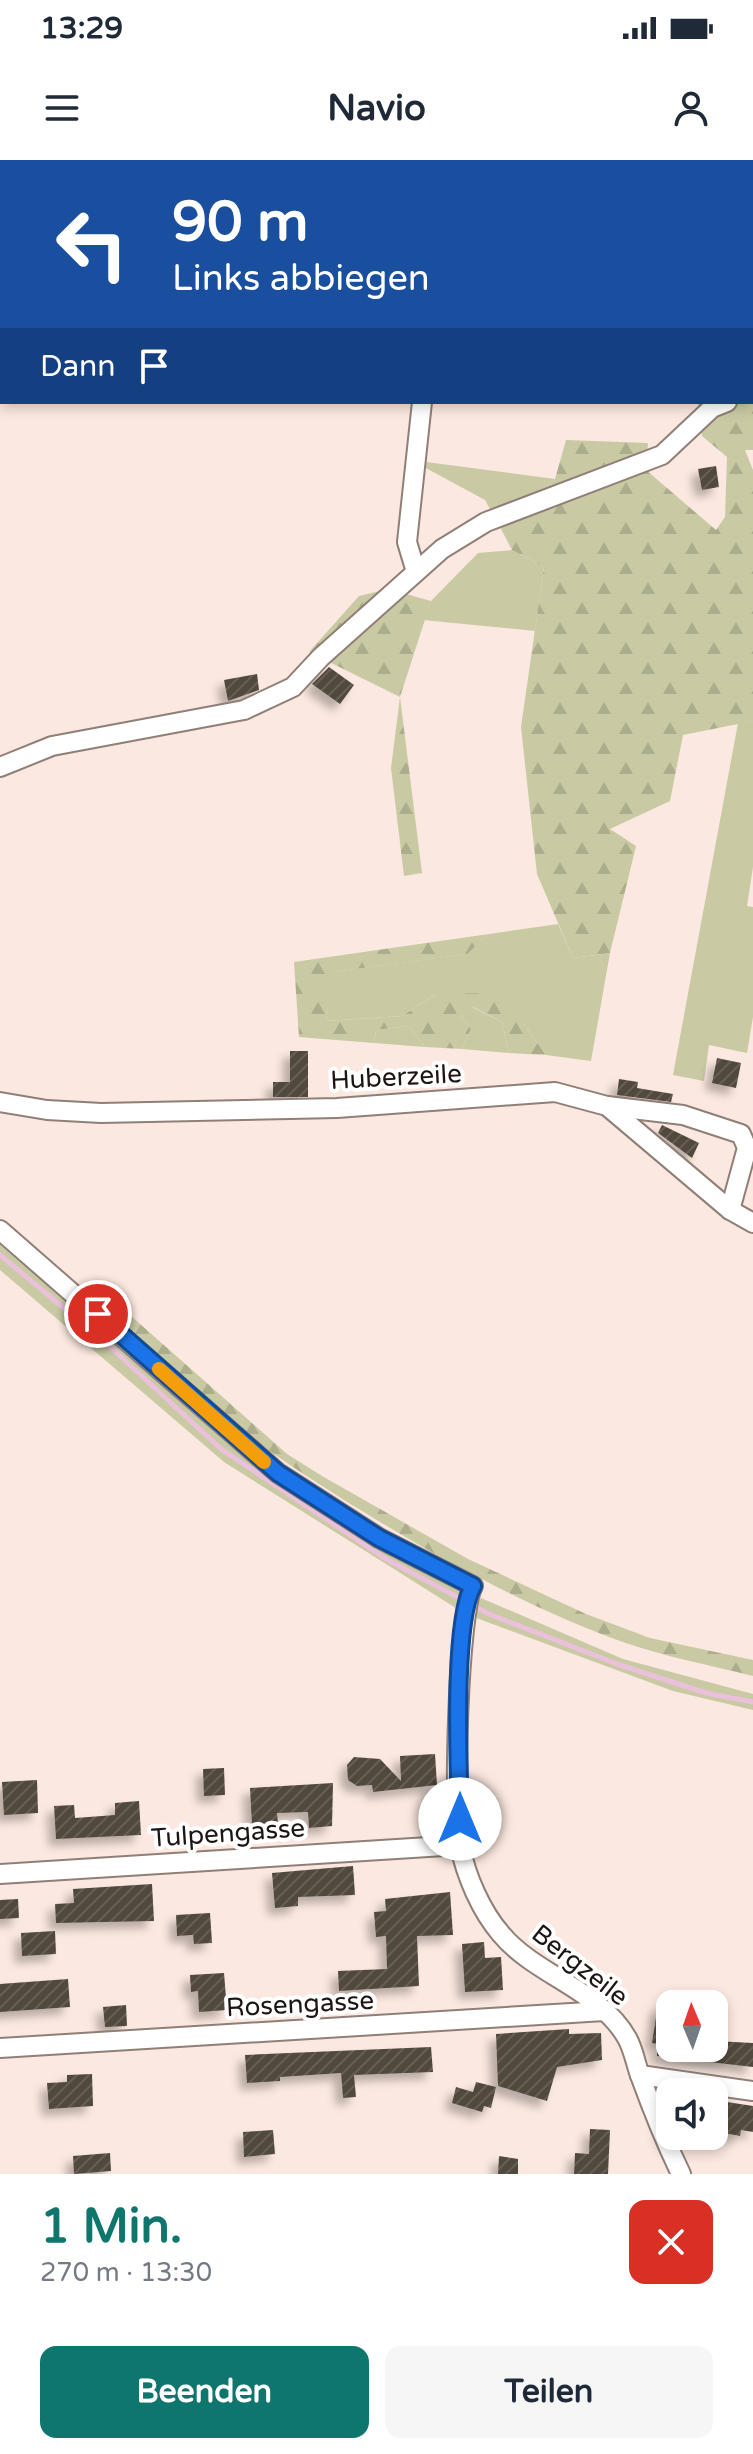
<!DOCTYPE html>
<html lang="de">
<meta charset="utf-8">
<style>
:root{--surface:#fff;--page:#f6f6f7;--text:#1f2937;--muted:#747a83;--accent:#0f766e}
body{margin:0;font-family:"Varela Round",sans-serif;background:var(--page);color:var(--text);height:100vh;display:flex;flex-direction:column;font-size:30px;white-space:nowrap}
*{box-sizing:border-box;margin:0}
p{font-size:26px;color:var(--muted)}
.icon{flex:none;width:44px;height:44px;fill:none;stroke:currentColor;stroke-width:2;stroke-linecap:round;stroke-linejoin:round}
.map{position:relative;height:2014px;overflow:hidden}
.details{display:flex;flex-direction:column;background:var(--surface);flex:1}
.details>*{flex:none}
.banner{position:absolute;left:0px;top:0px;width:754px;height:244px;box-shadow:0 4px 12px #0003;background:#1a4fa0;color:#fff;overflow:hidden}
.needle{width:52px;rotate:358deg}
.fabs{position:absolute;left:656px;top:1830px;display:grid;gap:16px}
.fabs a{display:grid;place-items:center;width:72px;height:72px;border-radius:16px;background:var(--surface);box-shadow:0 4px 12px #0003;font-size:40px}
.pin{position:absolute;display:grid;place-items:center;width:68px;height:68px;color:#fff;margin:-34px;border:4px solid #fff;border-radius:50%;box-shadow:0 2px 8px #0007}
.me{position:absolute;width:88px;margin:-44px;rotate:0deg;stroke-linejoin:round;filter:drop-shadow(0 0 6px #0008)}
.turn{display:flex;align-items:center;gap:28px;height:168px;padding:0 40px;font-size:36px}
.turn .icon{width:104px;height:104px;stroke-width:2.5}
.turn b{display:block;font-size:56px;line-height:68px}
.then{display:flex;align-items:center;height:76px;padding:0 40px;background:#0003;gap:16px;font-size:30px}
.round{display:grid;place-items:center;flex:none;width:84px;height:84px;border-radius:16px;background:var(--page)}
.head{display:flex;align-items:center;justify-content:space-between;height:136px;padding:0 40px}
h1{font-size:48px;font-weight:700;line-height:60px;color:var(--accent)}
.cta{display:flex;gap:16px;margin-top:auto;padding:16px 40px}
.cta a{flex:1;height:92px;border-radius:16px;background:var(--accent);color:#fff;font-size:32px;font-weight:700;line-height:92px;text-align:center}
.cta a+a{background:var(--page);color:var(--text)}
.status{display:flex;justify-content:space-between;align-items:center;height:56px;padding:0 40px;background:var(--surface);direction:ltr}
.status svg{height:22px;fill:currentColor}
header{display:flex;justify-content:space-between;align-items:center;height:104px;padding:0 40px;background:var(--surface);font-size:36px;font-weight:700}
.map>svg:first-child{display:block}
</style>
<div class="status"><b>13:29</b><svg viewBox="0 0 49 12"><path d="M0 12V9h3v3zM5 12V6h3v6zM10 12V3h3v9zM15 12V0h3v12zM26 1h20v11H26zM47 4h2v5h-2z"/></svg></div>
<header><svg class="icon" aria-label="menu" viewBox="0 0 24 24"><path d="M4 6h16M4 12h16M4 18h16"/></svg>Navio<svg class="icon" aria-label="person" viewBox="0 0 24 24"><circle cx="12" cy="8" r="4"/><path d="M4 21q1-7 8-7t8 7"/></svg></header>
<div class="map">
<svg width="753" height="2014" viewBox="0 0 753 2014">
<defs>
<pattern id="forest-firs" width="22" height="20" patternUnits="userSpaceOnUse" patternTransform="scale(2)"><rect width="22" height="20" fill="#c9caa4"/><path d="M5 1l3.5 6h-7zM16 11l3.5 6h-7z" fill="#acad8c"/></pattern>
<pattern id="building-hatch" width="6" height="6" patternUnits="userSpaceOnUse" patternTransform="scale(2)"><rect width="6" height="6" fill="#51483c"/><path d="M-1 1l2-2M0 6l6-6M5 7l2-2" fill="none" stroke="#665f55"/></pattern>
<filter id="shadow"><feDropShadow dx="-7" dy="7" stdDeviation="4" flood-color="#0004"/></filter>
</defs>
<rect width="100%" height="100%" fill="#fbe8e0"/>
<g fill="#c9caa4">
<polygon points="411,300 555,319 499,365 485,340"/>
<polygon points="512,390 544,407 535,471 423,460 431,441 478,393"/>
<polygon points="753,561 753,707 747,746 753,747 753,857 747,893 709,885 704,921 673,915 738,563"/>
<polygon points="558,764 573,798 610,793 591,901 546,895 524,864 436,834 402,856 326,861 333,812 466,794 489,774"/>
<polygon points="472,847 502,862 509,893 462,889 471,869 461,857"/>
<polygon points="409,866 425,887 374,883 376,870"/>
<polygon points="0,1082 228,1284 256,1304 458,1427 462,1431 459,1450 224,1302 0,1110"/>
<polygon points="481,1438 623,1499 753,1534 753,1550 673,1531 471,1456"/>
</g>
<g fill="url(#forest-firs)">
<polygon points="0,0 490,0 2,2 2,123"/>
<polygon points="561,0 753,0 753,290 745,290 753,310 753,561 683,575 670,641 610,669 636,686 610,793 573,798 537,714 521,567 544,407 512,390 499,365 555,319 566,280 648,283 646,310 716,370 725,357 727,297 702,276 698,242 752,242 752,2"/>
<polygon points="388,429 431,441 400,537 422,713 404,716 391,608 400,537 309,492 359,436"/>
<polygon points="489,774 467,794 334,812 326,861 402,856 436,834 489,833 535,842 524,864 546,895 509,893 502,862 473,847 461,857 471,869 462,889 425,887 409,866 376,870 374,883 299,877 294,802"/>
<path d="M97 1131 105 1133 287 1294 322 1316 468 1399 586 1454 650 1478 753 1500V1516C710 1505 665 1497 623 1482 515 1444 386 1369 290 1305 218 1257 155 1194 92 1135Z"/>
</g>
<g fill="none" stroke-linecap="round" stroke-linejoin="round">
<polyline stroke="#ebc0db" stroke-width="5" points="0,1095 107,1184 221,1289 386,1399 489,1454 617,1504 706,1533 753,1542"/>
</g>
<g fill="url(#building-hatch)" filter="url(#shadow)">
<polygon points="716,306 719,327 702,330 698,309"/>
<polygon points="329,507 354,525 340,544 312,524"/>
<polygon points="257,514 259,530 228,541 224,520"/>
<polygon points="290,891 308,891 308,937 273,937 273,922 290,922"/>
<polygon points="717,898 741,903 736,928 712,923"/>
<polygon points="619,919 638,922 637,928 673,934 671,942 617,935"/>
<polygon points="662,965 699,983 692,998 658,973"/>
<polygon points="435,1594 437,1625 373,1632 372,1625 357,1626 348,1620 347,1605 354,1597 380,1599 401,1621 400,1596"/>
<polygon points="224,1608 225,1635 204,1636 203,1609"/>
<polygon points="37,1620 38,1653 4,1655 2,1622"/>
<polygon points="333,1623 332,1666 309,1668 308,1652 277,1653 278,1664 252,1665 250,1628"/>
<polygon points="139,1641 141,1675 56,1679 54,1646 74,1645 75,1658 102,1656 115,1655 115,1643"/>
<polygon points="353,1706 355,1735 298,1737 298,1746 275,1748 272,1713"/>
<polygon points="152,1724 154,1761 56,1763 55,1744 74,1743 73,1729"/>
<polygon points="450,1732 453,1775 417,1776 419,1826 339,1831 338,1811 387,1809 386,1776 376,1777 374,1752 386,1751 385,1739"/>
<polygon points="18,1739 19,1758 0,1759 0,1740"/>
<polygon points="210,1753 212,1783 194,1784 193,1775 177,1776 176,1755"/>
<polygon points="55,1771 56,1794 22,1796 21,1773"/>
<polygon points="484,1782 485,1798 501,1797 503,1830 465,1832 462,1784"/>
<polygon points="224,1813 227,1850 199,1852 198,1831 191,1832 190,1815"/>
<polygon points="68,1819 70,1847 0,1852 0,1824"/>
<polygon points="126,1845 127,1866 105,1867 103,1847"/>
<polygon points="658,1845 670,1847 670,1886 652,1883"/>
<polygon points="569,1869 569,1874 601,1873 602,1900 557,1907 547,1941 498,1926 496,1874"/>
<polygon points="714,1881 753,1883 753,1907 657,1896 657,1888 714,1888"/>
<polygon points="431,1887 433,1912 354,1915 356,1937 343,1938 341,1913 280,1917 280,1921 247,1923 245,1895"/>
<polygon points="92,1914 93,1946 49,1949 47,1923 67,1922 67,1915"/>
<polygon points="476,1922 496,1927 491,1948 484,1946 482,1952 452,1943 456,1927 473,1932"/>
<polygon points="714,1940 753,1946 753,1972 741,1970 740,1976 714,1971"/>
<polygon points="590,1969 610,1970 608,2014 574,2014 575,1993 589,1994"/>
<polygon points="273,1970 275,1994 244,1997 243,1972"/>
<polygon points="110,1993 111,2011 74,2014 73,1996"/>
<polygon points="499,1996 518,1999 518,2014 498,2014"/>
</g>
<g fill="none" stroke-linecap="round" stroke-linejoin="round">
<g stroke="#8f7f77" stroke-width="22">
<g id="street">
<polyline points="416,412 407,382 422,242"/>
<polyline points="0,607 52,586 244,550 293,527 321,497 442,389 486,362 662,295 712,248 727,242"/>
<polyline points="0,942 47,950 101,953 337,948 555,932 607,946 730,1050 753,1063"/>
<polyline points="607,946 683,955 741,974 747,988 730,1050"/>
<path d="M0 1070 278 1313 379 1378 473 1426C458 1452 453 1653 460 1686 466 1716 481 1751 501 1774 535 1815 600 1830 627 1878 634 1890 636 1906 641 1918 653 1951 666 1983 681 2014"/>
<polyline points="0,1714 460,1685"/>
<polyline points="0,1888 604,1851"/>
<polyline points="640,1915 753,1931"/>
</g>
</g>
<use href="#street" stroke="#fff" stroke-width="18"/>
</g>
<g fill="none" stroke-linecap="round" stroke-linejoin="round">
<g stroke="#114b97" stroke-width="20">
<path id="route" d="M98 1154 278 1313 379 1378 473 1426C452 1463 459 1611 460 1659"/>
</g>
<use href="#route" stroke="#1a73e8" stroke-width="14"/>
<polyline stroke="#f59e0b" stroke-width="14" points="159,1209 264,1302"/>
</g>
<g text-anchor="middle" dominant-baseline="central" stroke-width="8" stroke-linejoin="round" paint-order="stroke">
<g font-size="26" fill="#1c1513" stroke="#fff">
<text transform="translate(396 917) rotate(-3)">Huberzeile</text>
<text transform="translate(228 1673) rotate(-4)">Tulpengasse</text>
<text transform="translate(580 1805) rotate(38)">Bergzeile</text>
<text transform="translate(300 1844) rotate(-3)">Rosengasse</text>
</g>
</g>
</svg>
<div class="fabs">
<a><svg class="needle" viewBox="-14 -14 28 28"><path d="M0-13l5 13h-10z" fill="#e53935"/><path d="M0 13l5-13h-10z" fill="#747a83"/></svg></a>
<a><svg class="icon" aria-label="sound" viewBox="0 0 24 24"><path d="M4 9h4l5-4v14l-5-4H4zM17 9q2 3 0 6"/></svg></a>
</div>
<div class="pin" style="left:98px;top:1154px;background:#d93025"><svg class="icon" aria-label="arrive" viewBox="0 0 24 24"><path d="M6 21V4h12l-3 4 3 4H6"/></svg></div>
<svg class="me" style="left:460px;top:1659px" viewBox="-20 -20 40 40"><circle r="19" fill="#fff"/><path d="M0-13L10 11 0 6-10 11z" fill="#1a73e8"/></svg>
<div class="banner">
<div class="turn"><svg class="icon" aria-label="left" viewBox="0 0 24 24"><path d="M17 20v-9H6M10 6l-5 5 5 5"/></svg><div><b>90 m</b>Links abbiegen</div></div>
<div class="then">Dann<svg class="icon" aria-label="arrive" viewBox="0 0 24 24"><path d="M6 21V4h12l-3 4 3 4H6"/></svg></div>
</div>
</div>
<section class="details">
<div class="head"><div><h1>1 Min.</h1><p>270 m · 13:30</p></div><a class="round" style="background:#d93025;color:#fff"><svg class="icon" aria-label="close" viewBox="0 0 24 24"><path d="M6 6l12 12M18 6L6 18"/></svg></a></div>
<div class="cta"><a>Beenden</a><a>Teilen</a></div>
</section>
